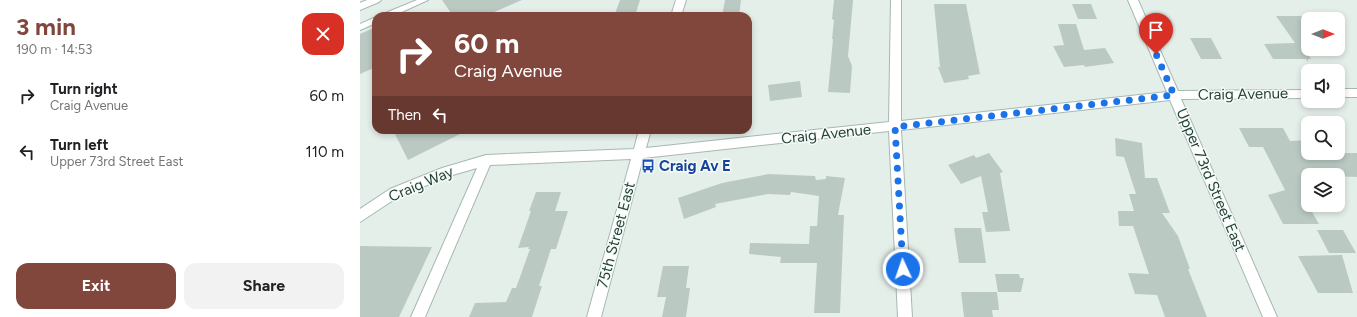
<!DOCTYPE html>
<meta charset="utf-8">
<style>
:root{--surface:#fff;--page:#f2f2f2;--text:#202124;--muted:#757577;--accent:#81473d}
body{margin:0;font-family:Figtree,sans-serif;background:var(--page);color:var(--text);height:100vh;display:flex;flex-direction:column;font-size:15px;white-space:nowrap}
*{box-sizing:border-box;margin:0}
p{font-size:13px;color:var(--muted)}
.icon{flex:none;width:22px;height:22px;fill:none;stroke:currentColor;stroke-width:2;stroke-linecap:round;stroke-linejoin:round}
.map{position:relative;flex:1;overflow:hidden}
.details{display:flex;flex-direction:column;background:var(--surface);width:360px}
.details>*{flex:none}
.hud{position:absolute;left:12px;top:12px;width:380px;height:122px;border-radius:12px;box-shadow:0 2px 6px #0003;background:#81473d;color:#fff;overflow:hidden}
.needle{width:26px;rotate:90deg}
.controls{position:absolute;left:941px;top:12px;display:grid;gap:8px}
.controls a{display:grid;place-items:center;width:44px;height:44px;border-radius:8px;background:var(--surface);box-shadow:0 2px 6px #0003;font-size:20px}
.pin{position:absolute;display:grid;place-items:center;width:34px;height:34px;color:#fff;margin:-41px -17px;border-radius:50% 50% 50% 0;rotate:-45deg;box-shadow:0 0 4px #0007}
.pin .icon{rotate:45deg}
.me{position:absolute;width:44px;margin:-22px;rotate:357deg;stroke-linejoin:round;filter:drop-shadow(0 0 3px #0008)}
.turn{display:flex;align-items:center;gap:14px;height:84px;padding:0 16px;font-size:18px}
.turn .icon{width:52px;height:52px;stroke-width:2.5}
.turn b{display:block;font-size:28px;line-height:34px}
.then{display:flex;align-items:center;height:38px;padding:0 16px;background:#0003;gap:8px;font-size:15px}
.round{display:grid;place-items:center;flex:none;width:42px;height:42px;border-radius:12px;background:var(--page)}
.head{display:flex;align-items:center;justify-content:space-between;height:68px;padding:0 16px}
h1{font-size:24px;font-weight:700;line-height:30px;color:var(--accent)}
.button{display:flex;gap:8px;margin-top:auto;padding:8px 16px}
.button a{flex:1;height:46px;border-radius:12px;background:var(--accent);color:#fff;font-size:16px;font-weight:700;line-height:46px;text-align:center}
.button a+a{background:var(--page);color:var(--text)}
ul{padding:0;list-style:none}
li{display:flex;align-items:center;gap:12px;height:56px;padding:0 16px}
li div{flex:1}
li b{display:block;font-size:15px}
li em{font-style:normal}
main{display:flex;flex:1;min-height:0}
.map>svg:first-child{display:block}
</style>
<main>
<section class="details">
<div class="head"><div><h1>3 min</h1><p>190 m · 14:53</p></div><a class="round" style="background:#d93025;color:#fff"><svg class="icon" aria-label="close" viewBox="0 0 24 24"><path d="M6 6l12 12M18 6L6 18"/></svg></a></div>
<ul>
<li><svg class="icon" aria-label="right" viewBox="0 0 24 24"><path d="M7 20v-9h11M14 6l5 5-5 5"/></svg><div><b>Turn right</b><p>Craig Avenue</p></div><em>60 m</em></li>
<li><svg class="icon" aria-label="left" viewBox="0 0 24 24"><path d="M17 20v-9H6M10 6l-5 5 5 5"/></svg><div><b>Turn left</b><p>Upper 73rd Street East</p></div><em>110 m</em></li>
</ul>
<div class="button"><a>Exit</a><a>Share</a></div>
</section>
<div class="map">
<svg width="997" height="317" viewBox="0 0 997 317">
<rect width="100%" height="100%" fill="#e5efea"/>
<g fill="#bacac3">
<polygon points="82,0 162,0 125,16 93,16"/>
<polygon points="260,0 280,0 275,16 254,16"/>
<polygon points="365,0 381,0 379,16 362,16"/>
<polygon points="474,0 493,0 488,56 492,66 490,93 468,92 473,39 472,39 474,20 472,19"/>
<polygon points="574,4 606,4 620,74 608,76 609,79 584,83 578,67 580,67"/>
<polygon points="712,4 731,4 737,19 718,19"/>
<polygon points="916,16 944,16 948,22 948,54 951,59 948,59 948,62 946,59 913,59 904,44 935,43"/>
<polygon points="698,24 716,24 724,50 745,48 754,63 725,67 724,65 704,67 693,46 704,45"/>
<polygon points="16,27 16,67 0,74 0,34"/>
<polygon points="830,38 851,38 862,59 841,59"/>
<polygon points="440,81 442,97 410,101 408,85"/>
<polygon points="879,128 923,128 930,141 948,140 948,153 997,153 997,177 948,175 948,205 959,224 923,224 908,195 925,190 903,147 889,147"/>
<polygon points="33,130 108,130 48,160"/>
<polygon points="755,138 782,143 785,178 797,178 810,213 802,213 818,236 830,269 828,269 847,317 805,317 797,295 775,294 768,273 789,274 773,226 759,226 758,211 774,211 769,194 776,194 764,157 756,156"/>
<polygon points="629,153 643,172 640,173 650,231 626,232 622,212 628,212 621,176 601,184 588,165 614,155 616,158"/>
<polygon points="409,174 455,176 456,180 466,179 466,176 485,178 478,215 484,215 480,313 454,313 457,263 420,263 421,257 389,254 390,243 449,244 450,226 457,226 459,196 431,192 430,195 408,194 355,204 356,207 324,219 318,198 362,183"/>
<polygon points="176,192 201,192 195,211 208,211 196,249 191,249 179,286 182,286 172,317 109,317 115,303 146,302 152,288 156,288 170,249 168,249 169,247 158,248 171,211 169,211"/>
<polygon points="594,228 621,228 626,263 599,263"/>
<polygon points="957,230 983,230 996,253 969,253"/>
<polygon points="0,246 72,247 39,317 0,317"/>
<polygon points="982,255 993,293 958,293 938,256"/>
<polygon points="303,266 329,266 326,288 330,288 326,317 302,317 306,297 297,297"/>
<polygon points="635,274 659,274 660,278 664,278 661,292 638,292"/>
<polygon points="601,292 637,292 639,310 632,310 633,317 604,317"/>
</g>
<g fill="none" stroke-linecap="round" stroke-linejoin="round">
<g stroke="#a7b8b1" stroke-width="2">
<g id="service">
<polygon points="57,0 68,0 33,16 22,16 23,14"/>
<polygon points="16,17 16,23 0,30 0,24"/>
</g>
</g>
<g stroke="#a7b8b1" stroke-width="2">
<g id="minor">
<polygon points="7,0 21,0 19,2 0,10 0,3"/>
<polygon points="316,0 326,0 321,16 311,16"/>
<polygon points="531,0 541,0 541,121 807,92 768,0 778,0 818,91 948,90 948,98 821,99 917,317 903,317 810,100 541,130 552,317 538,317 529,131 283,158 241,317 227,317 271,159 130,165 65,317 51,317 117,168 89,176 38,197 0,222 0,209 30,189 82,168 126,155 274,149 279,130 291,130 286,148 529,122"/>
<rect x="978" y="89" width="19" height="8"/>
</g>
</g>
<use href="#service" fill="#fff" fill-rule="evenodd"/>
<use href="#minor" fill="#fff" fill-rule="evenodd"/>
</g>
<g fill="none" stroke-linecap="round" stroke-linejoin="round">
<polyline stroke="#1a73e8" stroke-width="7" stroke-dasharray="0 12.6" points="543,269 535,127 814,95 796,54"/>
</g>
<defs>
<g id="bus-bare" transform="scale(1.08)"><path d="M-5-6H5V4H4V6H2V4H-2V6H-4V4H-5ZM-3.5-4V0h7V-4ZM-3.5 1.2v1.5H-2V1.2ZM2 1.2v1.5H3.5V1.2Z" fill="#1a4fb4" stroke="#f6fbf8" stroke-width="2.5" paint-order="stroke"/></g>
</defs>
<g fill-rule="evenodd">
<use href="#bus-bare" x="288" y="166"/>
</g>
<g text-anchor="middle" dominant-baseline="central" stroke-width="3" stroke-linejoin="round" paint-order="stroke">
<g font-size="15" fill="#234238" stroke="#f6fbf8">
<text transform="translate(883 94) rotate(-1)">Craig Avenue</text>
<text transform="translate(466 134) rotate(-6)">Craig Avenue</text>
<text transform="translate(851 180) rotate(67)">Upper 73rd Street East</text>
<text transform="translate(61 184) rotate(-23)">Craig Way</text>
<text transform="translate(256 235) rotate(-75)">75th Street East</text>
</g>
<g font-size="15" font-weight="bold" fill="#164399" stroke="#f6fbf8" text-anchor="start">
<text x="299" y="166">Craig Av E</text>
</g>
</g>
</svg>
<div class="controls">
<a><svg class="needle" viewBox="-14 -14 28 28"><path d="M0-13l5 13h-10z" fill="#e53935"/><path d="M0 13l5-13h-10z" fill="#757577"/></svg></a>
<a><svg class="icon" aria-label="sound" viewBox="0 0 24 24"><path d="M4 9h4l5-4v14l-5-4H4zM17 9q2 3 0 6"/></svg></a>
<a><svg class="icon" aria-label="search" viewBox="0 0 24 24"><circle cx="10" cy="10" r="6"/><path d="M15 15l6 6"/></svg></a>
<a><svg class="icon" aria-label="layers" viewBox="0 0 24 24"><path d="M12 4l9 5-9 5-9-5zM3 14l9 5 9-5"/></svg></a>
</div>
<div class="pin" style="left:796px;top:54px;background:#d93025"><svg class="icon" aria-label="arrive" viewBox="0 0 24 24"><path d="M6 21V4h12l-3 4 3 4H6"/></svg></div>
<svg class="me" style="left:543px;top:269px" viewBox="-20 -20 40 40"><circle r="17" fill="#1a73e8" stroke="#fff" stroke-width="3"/><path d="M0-11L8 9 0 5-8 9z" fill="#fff"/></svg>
<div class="hud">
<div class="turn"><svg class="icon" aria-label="right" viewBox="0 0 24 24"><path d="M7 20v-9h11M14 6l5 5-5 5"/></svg><div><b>60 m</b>Craig Avenue</div></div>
<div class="then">Then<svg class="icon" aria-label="left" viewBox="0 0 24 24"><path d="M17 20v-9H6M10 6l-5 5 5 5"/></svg></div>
</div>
</div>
</main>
